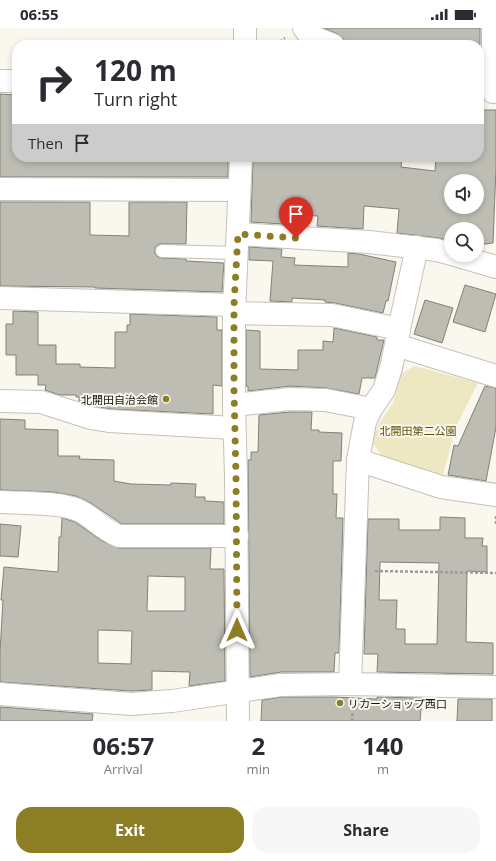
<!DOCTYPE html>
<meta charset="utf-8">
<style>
:root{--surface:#fff;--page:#f7f7f7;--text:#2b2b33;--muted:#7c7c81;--accent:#8b7e24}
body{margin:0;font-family:"Open Sans","Noto Sans JP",sans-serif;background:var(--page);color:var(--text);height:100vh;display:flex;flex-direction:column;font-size:15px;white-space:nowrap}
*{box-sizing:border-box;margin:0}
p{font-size:13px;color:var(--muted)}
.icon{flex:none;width:22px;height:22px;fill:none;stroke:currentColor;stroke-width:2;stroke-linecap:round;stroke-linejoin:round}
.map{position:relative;height:693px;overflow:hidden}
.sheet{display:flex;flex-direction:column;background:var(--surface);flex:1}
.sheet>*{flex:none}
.banner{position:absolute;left:12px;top:12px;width:472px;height:122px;border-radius:16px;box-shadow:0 2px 6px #0003;background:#fff;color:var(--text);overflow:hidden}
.controls{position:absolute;left:444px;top:146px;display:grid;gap:8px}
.controls a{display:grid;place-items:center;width:40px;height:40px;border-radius:50%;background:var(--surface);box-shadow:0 2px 6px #0003;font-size:20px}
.pin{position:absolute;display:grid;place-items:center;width:34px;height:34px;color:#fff;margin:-41px -17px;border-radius:50% 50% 50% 0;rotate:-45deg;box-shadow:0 0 4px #0007}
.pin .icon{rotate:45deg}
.me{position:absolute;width:44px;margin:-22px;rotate:0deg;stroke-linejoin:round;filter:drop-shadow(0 0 3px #0008)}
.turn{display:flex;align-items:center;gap:14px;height:84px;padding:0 16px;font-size:18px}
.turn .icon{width:52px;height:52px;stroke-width:2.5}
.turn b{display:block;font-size:28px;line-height:34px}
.then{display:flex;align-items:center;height:38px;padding:0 16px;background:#0003;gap:8px;font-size:15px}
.eta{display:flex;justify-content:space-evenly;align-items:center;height:68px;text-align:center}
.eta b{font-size:24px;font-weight:700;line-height:28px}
.cta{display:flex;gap:8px;margin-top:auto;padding:8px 16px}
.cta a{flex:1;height:46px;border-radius:16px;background:var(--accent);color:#fff;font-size:16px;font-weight:700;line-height:46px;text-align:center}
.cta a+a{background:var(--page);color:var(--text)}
.status{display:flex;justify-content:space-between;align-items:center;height:28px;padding:0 20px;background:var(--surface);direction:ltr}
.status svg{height:11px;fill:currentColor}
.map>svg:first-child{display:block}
</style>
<div class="status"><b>06:55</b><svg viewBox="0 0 49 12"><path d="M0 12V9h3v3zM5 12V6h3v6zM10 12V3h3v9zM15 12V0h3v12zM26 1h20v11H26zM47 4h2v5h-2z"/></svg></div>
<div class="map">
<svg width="496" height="693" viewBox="0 0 496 693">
<rect width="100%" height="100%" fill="#faf8ee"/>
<polygon fill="#ede8c1" points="415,338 478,355 456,399 443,447 383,429 372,414 378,397 393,375 402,345"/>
<g fill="#bebdb3" stroke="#828178" fill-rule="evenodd">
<polygon points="324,0 480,0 480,17 354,17 345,13 342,9 338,6"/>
<polygon points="0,66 17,67 17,129 228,129 228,149 0,149"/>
<path d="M479 82H496V140L493 215 477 217V201H451V213L439 210 397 205 399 181 364 178 363 201 317 198 318 188 283 186V196L251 194 253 130 402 129 401 139 435 143 436 129H479ZM451 153H477V179H451Z"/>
<polygon points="0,174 90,174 90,207 129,208 129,174 187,174 186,216 159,216 155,219 155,226 158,229 162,230 186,231 186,233 224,235 222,264 95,260 95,259 0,258"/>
<polygon points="249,219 282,221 281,229 295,230 294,237 348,239 348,225 359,226 396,234 388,273 386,273 383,285 335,275 325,274 325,272 292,270 292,274 270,273 273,233 249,232"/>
<polygon points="465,257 496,266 485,304 453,294"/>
<polygon points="425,272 453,280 442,315 414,306"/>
<polygon points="13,283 38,284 38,317 56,317 56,336 80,336 80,339 115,340 115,304 127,304 127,297 130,297 130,286 217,289 217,302 222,302 222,358 213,357 213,386 110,381 94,378 79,373 79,369 76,369 76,367 60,367 45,362 46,357 38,357 38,347 16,347 16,327 6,327 6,296 13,296"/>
<polygon points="334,300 377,309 377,312 384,312 375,350 362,350 359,366 326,360 290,358 248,363 248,358 246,358 246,302 260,303 260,341 298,342 298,322 323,322 323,313 333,314"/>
<polygon points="485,358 496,360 496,399 486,453 448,447 454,417 458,418"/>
<polygon points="290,384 312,384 311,402 319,402 319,404 342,405 341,433 333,433 333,466 337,466 336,490 343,490 339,625 335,625 334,644 281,644 250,649 248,432 251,432 251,424 258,424 259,387"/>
<polygon points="0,391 25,392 25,401 58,402 58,428 80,428 79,431 114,432 114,453 131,456 171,457 171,455 196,456 195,469 205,469 205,473 224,474 224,496 122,496 91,475 76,468 54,464 0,462"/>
<path d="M440 489 465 490V510H483L482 518H487V544L467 543 466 614 493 615V646L377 644 378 626H364L368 491H399V502H440ZM380 534 439 535 437 616H405V601H396L397 572H379Z"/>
<path d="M62 490 75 494 102 513 119 520H211L210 541H224L225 653 189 658 190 644 152 643V662L131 663 0 654V624L3 572H1L4 539 58 544 59 509H61ZM148 548 185 549V583H147ZM98 602 132 603 131 636 98 635Z"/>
<polygon points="0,496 21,498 18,529 0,528"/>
<polygon points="282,669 333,669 377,671 377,669 422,670 420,693 261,693 262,672"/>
<polygon points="458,671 492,671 492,693 457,693"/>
<polygon points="0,679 93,686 92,693 0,693"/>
</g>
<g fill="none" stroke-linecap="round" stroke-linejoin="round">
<g stroke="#c3c2b8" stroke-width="14">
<polyline id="service" points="162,223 237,225"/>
</g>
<g stroke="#c3c2b8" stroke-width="24">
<g id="minor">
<polyline points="245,0 245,17"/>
<polyline points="304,0 310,8 333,17"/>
<polyline points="493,0 493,64"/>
<polyline points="0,53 17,53"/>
<polyline points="0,161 239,162"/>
<polyline points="238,206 369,214 437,222 451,226"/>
<polyline points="455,227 496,239"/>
<polyline points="0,270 235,277"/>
<polyline points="234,285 332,287 399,301 417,219"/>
<polyline points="396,317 496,348"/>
<polyline points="0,373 41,374 91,390 109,393 234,400"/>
<polyline points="234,377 290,371 326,372 371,381 365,394 358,432"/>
<polyline points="371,381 384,362 391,340 399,302"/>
<path d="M0 474C20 475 64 474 80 483 94 490 103 502 119 508H237"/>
<polyline points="350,656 358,432 441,459 496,467"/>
<polyline points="0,666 131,676 172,673 281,657 350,656 496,659"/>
<polyline points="238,693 236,449 234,377 234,285 241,129"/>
</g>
</g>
<g stroke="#9d9c95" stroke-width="2.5" stroke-dasharray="3 2" stroke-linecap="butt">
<polyline points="276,17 285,10"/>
<polyline points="496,488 496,496"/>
<polyline points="375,543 496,545"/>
<polyline points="352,693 353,678"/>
</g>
<use href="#service" stroke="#fff" stroke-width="12"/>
<use href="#minor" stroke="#fff" stroke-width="22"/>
</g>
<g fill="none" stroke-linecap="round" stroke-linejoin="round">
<polyline stroke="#8b7e24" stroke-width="7" stroke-dasharray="0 12.6" points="237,602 236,449 234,361 234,277 238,206 296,210"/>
</g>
<g fill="#8b7e24" stroke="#faf8ee" stroke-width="1.5">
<circle cx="166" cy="371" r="4"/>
<circle cx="340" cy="675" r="4"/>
</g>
<g text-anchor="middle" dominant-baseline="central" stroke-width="4" stroke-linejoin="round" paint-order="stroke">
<g font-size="11" fill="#151411" stroke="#faf8ee" text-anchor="end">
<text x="158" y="371">北開田自治会館</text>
<text x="348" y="675" text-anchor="start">リカーショップ西口</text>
</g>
<g font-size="11" fill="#5c5205" stroke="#faf8ee">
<text x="418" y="402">北開田第二公園</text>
</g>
</g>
</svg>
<div class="controls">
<a><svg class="icon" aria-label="sound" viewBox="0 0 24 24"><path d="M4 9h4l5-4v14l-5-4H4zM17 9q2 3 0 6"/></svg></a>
<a><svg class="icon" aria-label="search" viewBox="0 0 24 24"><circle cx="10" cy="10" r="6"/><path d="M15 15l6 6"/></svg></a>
</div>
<div class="pin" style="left:296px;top:210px;background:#d93025"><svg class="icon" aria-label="arrive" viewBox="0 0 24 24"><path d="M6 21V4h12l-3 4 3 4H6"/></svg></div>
<svg class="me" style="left:237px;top:602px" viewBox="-20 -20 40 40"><path d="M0-17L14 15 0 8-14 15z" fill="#8b7e24" stroke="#fff" stroke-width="4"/></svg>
<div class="banner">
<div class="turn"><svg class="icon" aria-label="right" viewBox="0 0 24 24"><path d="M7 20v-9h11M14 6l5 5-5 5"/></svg><div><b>120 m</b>Turn right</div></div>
<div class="then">Then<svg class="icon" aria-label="arrive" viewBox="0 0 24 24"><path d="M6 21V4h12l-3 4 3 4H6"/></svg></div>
</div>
</div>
<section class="sheet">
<div class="eta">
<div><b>06:57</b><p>Arrival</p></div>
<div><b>2</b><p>min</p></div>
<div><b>140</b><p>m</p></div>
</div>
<div class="cta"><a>Exit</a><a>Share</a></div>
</section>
